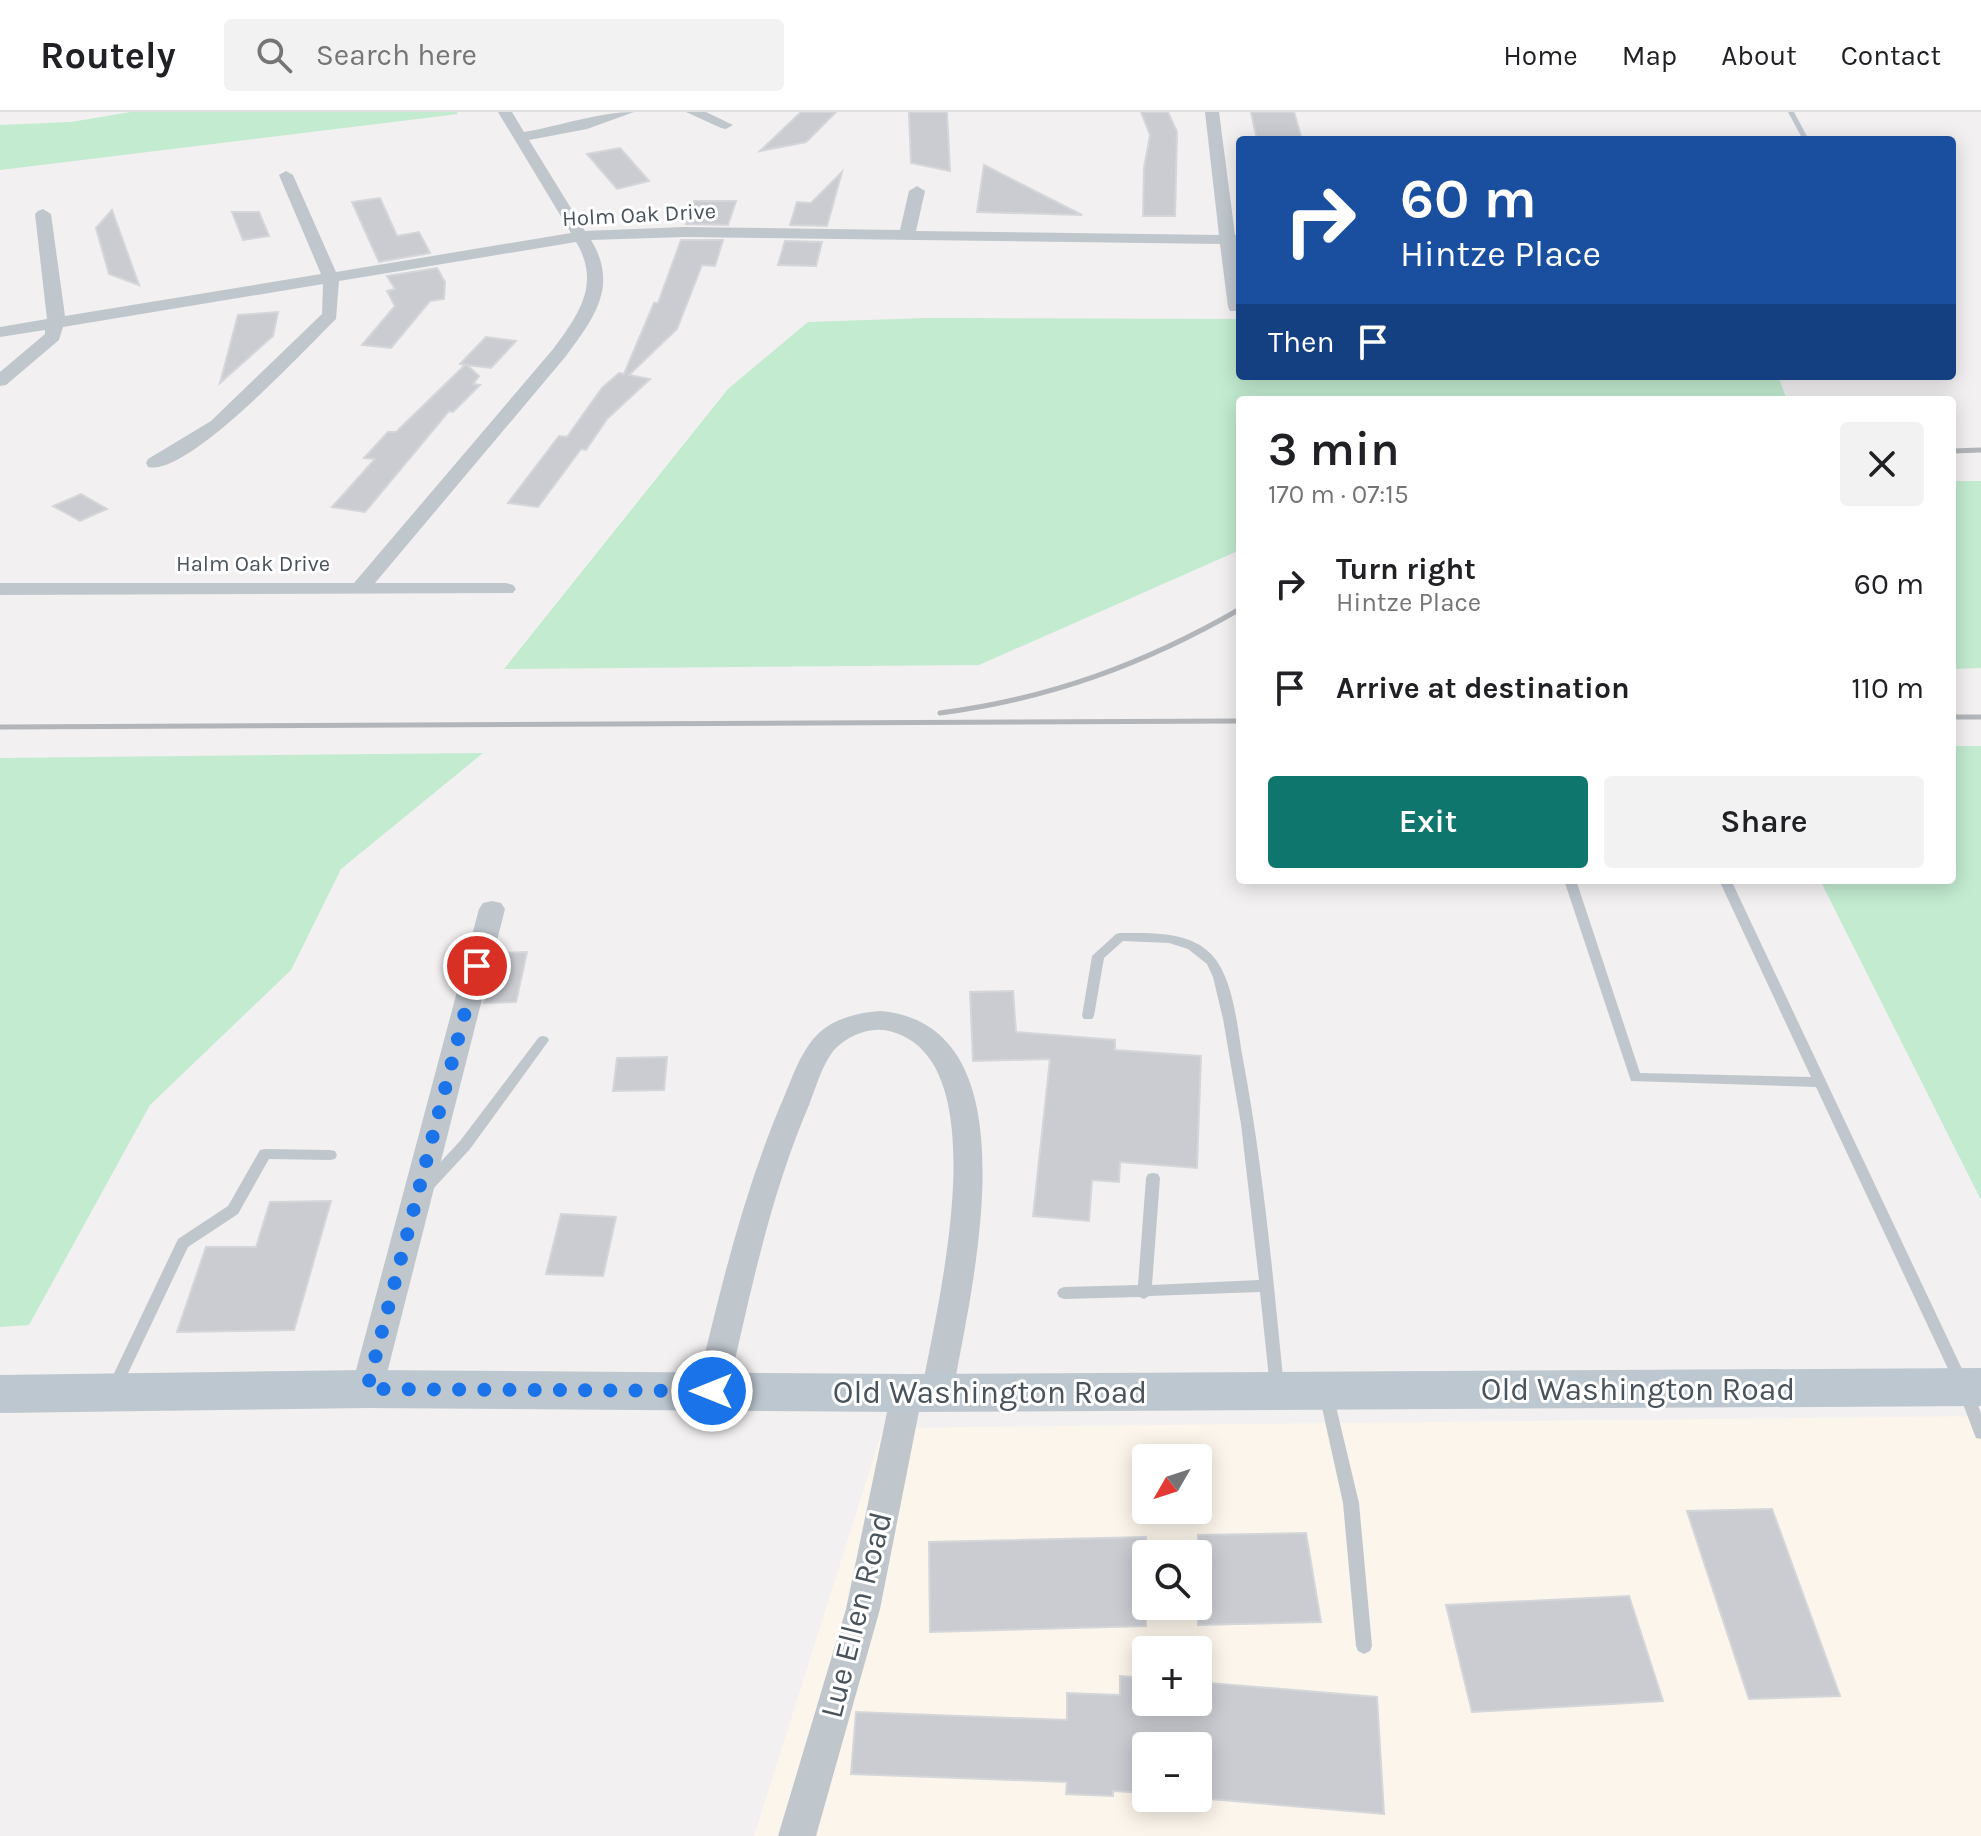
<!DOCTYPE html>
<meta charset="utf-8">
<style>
:root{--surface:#fff;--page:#f2f2f2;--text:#202124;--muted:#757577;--line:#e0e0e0;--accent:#0f766e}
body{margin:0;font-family:Karla,sans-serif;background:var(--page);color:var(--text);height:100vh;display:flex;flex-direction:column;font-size:30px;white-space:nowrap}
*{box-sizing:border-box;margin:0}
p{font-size:26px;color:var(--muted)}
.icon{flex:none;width:44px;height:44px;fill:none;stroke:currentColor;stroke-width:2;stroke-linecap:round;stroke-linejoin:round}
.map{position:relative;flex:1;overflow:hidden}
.sheet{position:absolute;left:1236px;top:284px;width:720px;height:488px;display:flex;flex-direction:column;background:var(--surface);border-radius:8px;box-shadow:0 4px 20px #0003}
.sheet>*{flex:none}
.guide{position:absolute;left:1236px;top:24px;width:720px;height:244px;border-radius:8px;box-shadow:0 4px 20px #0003;background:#1a4fa0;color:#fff;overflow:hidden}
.needle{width:52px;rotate:231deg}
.controls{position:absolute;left:1132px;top:1332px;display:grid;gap:16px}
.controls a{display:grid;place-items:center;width:80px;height:80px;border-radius:8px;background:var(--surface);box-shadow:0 4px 20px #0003;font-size:40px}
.pin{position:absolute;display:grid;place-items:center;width:68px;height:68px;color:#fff;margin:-34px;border:4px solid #fff;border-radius:50%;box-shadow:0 2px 8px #0007}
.me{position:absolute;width:88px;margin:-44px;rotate:270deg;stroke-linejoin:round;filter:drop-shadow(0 0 6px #0008)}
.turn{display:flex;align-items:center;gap:28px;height:168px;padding:0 32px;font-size:36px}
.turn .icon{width:104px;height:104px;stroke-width:2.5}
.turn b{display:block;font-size:56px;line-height:68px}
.then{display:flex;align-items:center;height:76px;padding:0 32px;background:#0003;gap:16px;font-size:30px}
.round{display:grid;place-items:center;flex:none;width:84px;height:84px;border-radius:8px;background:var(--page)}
.head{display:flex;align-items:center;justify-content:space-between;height:136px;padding:0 32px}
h1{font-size:48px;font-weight:600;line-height:60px}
.action{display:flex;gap:16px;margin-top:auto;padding:16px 32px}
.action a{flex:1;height:92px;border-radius:8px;background:var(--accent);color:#fff;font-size:32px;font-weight:600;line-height:92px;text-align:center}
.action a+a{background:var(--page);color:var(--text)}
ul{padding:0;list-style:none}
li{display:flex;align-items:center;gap:24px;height:104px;padding:0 32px}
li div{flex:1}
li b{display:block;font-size:30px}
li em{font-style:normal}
header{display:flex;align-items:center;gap:48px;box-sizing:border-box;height:112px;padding:0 40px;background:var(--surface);border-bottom:2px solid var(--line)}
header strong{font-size:38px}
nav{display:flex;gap:44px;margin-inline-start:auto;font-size:28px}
.search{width:560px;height:72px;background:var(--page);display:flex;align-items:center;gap:20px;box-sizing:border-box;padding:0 28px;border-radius:8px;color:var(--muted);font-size:30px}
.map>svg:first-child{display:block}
</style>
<header>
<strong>Routely</strong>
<div class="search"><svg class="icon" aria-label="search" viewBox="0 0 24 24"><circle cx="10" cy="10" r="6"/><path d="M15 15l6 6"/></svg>Search here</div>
<nav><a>Home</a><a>Map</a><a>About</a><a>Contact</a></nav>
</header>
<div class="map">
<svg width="1981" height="1724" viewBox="0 0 1981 1724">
<rect width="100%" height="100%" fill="#f2f0f0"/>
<path fill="#fbf5eb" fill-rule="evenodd" d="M1981 1304V1724H754L883 1316ZM1146 1346H1198V1398H1146ZM1146 1442H1198V1494H1146ZM1146 1538H1198V1590H1146ZM1146 1634H1198V1686H1146Z"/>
<g fill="#c2ebd0">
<polygon points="131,0 457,0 458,2 0,58 0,13 71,10"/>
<polygon points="927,206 1240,207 1240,264 1778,264 1787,288 1240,288 1240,438 979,553 504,557 728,277 808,210"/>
<polygon points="1952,369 1981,369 1981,556 1952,557"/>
<polygon points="1952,634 1981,634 1981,1088 1820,768 1952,768"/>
<polygon points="483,641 341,757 291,858 150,993 29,1213 0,1215 0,646"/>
</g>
<g fill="#caccd2" stroke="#d4d6da" stroke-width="2">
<polygon points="801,0 836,0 806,30 760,39"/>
<polygon points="909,0 947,0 950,59 911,51"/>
<polygon points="1141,0 1168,0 1177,20 1175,104 1143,104 1144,56 1150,23"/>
<polygon points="1251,0 1294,0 1302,28 1257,28"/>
<polygon points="620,36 649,69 617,77 587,42"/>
<polygon points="984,53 1082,103 977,100"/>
<polygon points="842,60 827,114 790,113 797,90 811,91"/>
<polygon points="380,86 397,124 419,120 430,141 379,150 352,90"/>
<polygon points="694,89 736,89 728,113 686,112"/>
<polygon points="112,98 139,173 109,162 96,116"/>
<polygon points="232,100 259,100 269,124 243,128"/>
<polygon points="681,128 723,128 715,154 702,153 677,217 629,263 650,267 607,307 586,338 581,337 538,395 508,391 559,324 567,325 602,276 619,261 624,262 654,191 658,191"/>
<polygon points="785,129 822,130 816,154 778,153"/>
<polygon points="437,156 445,170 444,187 430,189 391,236 362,233 395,194 387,179 395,177 387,164"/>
<polygon points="278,200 273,224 220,271 238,203"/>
<polygon points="486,225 516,229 491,256 467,253 479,264 473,272 480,273 453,300 449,299 365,400 332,395 375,347 364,346 388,320 396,320 465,253 460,252"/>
<polygon points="81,382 107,397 80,409 53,394"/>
<polygon points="527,840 516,890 484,891 497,841"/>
<polygon points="1013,879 1016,920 1115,928 1115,938 1201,944 1197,1056 1120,1050 1119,1070 1092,1068 1089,1109 1033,1104 1050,947 973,949 970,880"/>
<polygon points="667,945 664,978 613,979 617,946"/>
<polygon points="331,1089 294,1218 177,1220 206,1135 256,1135 270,1090"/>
<polygon points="561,1102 616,1105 603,1164 546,1162"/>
<polygon points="1772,1397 1840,1584 1749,1587 1687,1399"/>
<polygon points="1306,1421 1321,1510 1198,1513 1198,1423"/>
<polygon points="1146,1425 1146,1514 930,1520 929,1430"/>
<polygon points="1629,1484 1663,1589 1472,1600 1446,1493"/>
<polygon points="1120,1564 1146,1566 1146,1590 1198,1590 1198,1570 1377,1585 1384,1702 1198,1686 1198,1634 1146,1634 1146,1681 1113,1679 1113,1684 1066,1682 1067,1670 851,1662 856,1600 1067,1608 1067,1581 1120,1583"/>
</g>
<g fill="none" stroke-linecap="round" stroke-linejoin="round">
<g fill="#bfc7cd" fill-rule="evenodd">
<polygon points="1788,0 1794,0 1809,28 1803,28"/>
<polygon points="1564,768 1576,768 1640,961 1811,965 1719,768 1731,768 1971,1276 1981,1301 1981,1327 1976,1326 1974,1321 1957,1276 1816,975 1631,969"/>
<path d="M1120 821C1151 821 1190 819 1212 843 1233 866 1237 912 1242 942 1263 1052 1273 1164 1284 1276L1282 1280 1277 1282 1272 1280 1270 1276 1260 1180 1149 1184 1144 1187 1139 1185 1064 1187 1059 1185 1057 1181 1059 1177 1064 1175 1138 1173 1146 1066 1148 1062 1153 1061 1158 1062 1160 1066 1152 1173 1259 1168 1241 1012 1223 907 1213 865 1207 852 1188 837 1169 831 1123 829 1104 846 1094 904 1092 907H1084L1082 904 1092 844 1116 822Z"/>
<polygon points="543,924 547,925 549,928 547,931 470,1037 433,1077 428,1078 423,1077 421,1073 423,1069 460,1029 539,925"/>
<polygon points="265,1037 330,1038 335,1039 337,1043 335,1047 330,1048 269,1047 238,1102 188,1135 120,1278 115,1280 110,1278 108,1274 178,1127 228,1094 260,1038"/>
<polygon points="1326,1276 1331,1278 1333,1282 1359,1391 1372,1534 1370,1539 1364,1542 1358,1539 1356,1534 1343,1391 1319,1282 1321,1278"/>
</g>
<g fill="#bfc7cd" fill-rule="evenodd">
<path d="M498 0H512L524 20C560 14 599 0 634 0L587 17 529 28 585 119 684 115 900 118 909 79 917 74 925 79 916 119 1219 123 1205 0H1219L1235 123H1240V133H1236L1240 199H1230L1228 195 1220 132 684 125 591 128C619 174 594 206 566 244L375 471H506L513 473 516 477 513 481 0 483V471H354L554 236C579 202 601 171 576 130L339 169 336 207C306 236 188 365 148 355L146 351 148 347 211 309 322 202 323 172 63 215 59 228 6 273 0 274V260L45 222V218L0 225V215L47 207 35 102 38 99 43 97 51 102 65 204 321 162 279 63 286 59 293 63 336 160 571 121Z"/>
<polygon points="686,0 706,0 733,13 726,17 721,16"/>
<polygon points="492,789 501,791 505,797 383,1277 378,1287 367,1290 356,1287 351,1277 479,797 483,791"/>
<path d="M881 899C1040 914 969 1183 953 1281L948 1291 937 1295 926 1291 922 1284 880 1497 816 1724H778L846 1497 891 1281 896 1271 907 1267 918 1271 922 1278C935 1200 1002 946 889 919 870 914 847 924 834 938 822 953 816 975 809 993 770 1084 750 1182 728 1279L723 1289 712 1292 701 1289 696 1279C720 1179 743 1080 784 985 793 964 801 938 819 921 835 906 860 900 881 899Z"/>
</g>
<polygon fill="#bdc7cf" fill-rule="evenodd" points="1981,1256 1981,1294 907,1300 367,1296 0,1301 0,1263 367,1258 907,1262"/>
<g stroke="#b2b5b9" stroke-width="5">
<polyline points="1952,339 1981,338"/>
<path d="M940 601C1049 587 1145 552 1240 497"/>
<polyline points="1952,605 1981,605"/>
<polyline points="0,615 1240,609"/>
</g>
</g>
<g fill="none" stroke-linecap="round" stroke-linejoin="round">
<polyline stroke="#1a73e8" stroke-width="14" stroke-dasharray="0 25.2" points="477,854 367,1277 712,1279"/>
</g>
<g text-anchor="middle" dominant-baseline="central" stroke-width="6" stroke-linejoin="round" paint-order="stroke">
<g font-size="22" fill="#49535b" stroke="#fff">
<text transform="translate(639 103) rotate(-3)">Holm Oak Drive</text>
<text x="253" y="452">Halm Oak Drive</text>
</g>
<g font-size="32" fill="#49535b" stroke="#fff">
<text x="1638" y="1277">Old Washington Road</text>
<text x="990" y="1280">Old Washington Road</text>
<text transform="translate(856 1503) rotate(-76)">Lue Ellen Road</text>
</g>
</g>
</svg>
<div class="controls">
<a><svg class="needle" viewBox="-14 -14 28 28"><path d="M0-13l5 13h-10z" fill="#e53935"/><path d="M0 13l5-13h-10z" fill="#757577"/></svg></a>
<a><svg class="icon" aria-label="search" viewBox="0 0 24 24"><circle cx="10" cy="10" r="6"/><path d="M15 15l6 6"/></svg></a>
<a>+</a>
<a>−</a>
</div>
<div class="pin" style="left:477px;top:854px;background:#d93025"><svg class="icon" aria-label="arrive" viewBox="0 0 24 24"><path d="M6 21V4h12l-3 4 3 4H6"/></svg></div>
<svg class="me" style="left:712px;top:1279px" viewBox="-20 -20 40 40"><circle r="17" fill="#1a73e8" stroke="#fff" stroke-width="3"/><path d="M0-11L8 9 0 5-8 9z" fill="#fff"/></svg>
<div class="guide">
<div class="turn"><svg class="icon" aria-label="right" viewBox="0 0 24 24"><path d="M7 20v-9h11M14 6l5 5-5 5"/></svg><div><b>60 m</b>Hintze Place</div></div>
<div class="then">Then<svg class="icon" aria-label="arrive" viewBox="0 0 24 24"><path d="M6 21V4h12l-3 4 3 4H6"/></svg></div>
</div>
<section class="sheet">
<div class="head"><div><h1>3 min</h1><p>170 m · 07:15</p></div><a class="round"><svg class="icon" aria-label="close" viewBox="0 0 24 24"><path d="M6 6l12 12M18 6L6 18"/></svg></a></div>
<ul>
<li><svg class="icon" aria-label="right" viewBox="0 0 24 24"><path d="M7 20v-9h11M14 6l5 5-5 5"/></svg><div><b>Turn right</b><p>Hintze Place</p></div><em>60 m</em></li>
<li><svg class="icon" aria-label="arrive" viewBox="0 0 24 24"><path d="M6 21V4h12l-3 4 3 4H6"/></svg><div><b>Arrive at destination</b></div><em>110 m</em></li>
</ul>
<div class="action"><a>Exit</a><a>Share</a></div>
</section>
</div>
